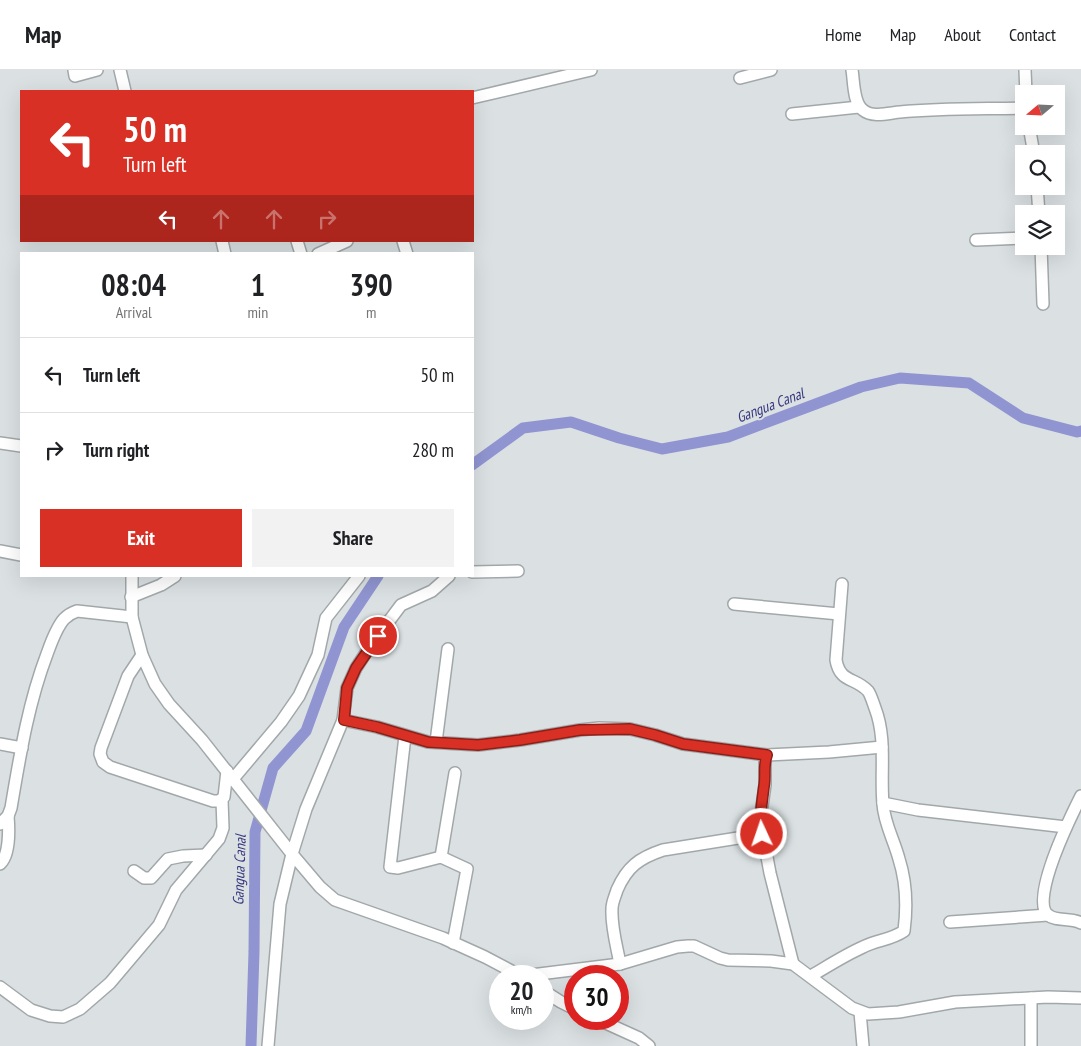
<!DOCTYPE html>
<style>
:root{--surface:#fff;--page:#f2f2f2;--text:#202124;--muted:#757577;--line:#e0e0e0;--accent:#d93025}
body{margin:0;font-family:"PT Sans Narrow",sans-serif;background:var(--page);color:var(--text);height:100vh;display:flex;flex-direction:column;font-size:19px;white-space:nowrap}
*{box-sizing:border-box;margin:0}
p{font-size:16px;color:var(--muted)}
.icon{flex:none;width:28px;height:28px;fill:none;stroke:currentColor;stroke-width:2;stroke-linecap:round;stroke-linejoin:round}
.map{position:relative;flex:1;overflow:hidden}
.sheet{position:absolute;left:20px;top:182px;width:454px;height:325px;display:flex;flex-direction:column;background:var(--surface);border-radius:0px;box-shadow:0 5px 20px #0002}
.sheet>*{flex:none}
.top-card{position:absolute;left:20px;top:20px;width:454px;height:152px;border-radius:0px;box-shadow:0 5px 20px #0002;background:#d93025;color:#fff;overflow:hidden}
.needle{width:32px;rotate:251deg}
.buttons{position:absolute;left:1015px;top:15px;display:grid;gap:10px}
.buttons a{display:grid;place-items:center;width:50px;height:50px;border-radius:0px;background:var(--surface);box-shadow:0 5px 20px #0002;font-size:25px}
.speed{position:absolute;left:489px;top:895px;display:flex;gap:10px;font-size:25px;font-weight:700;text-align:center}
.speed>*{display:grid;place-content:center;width:65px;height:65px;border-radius:50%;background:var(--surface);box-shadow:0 5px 20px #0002;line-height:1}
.speed small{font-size:12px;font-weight:400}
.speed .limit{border:8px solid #d22;background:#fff;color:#111}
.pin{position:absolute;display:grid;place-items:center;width:42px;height:42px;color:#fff;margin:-21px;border:2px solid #fff;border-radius:50%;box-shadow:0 1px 5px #0007}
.me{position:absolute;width:55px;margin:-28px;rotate:357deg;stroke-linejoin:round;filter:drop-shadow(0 0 4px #0008)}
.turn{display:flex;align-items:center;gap:18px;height:105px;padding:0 20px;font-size:22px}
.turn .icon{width:65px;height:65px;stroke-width:2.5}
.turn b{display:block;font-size:35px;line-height:42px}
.lanes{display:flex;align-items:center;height:48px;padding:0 20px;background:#0003;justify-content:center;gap:25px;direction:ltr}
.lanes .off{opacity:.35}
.eta{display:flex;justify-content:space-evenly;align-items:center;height:85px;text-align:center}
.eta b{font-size:30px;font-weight:700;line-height:35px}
.button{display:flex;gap:10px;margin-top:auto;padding:10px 20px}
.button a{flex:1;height:58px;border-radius:0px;background:var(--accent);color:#fff;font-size:20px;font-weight:700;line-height:58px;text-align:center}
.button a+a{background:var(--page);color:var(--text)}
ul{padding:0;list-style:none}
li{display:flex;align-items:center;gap:15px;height:75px;padding:0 20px;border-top:1px solid var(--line)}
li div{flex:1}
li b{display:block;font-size:19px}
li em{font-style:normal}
header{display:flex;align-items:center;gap:30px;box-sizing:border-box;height:70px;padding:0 25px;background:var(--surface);border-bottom:1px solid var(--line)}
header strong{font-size:24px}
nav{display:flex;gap:28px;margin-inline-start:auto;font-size:18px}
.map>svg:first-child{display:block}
</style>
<header>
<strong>Map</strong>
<nav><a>Home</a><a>Map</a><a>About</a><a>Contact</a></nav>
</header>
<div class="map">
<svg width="1081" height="976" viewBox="0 0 1081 976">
<rect width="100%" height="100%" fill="#dbe1e3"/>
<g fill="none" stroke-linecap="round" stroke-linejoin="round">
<g stroke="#9095d1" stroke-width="11">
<polyline points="472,395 523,358 571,352 619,368 662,379 728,367 861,317 900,308 969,313 1023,348 1077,362 1081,361"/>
<polyline points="251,976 254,882 255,762 273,698 306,661 344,557 378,506"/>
</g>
<g stroke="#a2a8aa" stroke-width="14">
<g id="minor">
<polyline points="74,0 75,6 97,0"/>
<polyline points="120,0 125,21"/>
<path d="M852 0C854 11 853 33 863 40 872 48 889 43 900 42 941 38 983 39 1024 38"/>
<polyline points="1025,0 1026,24"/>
<polyline points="740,8 771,0"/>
<polyline points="472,28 591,0"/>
<polyline points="792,44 859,37"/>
<polyline points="1029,56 1034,84"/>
<polyline points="1037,116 1039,144"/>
<polyline points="976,170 1024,168"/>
<polyline points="222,171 225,184"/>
<polyline points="297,171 301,184"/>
<polyline points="403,171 407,184"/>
<polyline points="1041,176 1043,234"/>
<polyline points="318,184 347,171"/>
<polyline points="0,373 21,376"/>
<polyline points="0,481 21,485"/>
<polyline points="472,502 518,501"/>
<polyline points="132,506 132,547 142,585 155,614 169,634 202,670 292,784 320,817 335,830 443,868 485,887 521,906"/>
<polyline points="131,527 161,515 175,506"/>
<polyline points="734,534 839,544"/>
<polyline points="142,585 128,606 101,678 100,684 103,692 110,697 213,731 219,731 224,727 227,701"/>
<polyline points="343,650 377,657 428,672 478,675 520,670 580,660 599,658 630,659 655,665 683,674 767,685 829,682 882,677"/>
<polyline points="405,666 390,797 398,798 441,787 467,799 453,873"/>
<polyline points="436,672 448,579"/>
<polyline points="0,674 22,678"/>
<polyline points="767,685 765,691 765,715 760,750 770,803 793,894"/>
<polyline points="233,709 281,652 299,626 318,585 326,548 359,506"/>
<path d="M1081 726C1072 744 1029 830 1048 845 1056 852 1071 847 1081 853"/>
<polyline points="883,733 918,740 1066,757"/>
<path d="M0 754 8 746 11 738C20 685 28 634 47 584 51 573 56 558 64 549 68 545 71 543 77 541L132 547"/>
<polyline points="441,787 455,703"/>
<path d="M0 794C10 785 9 758 8 746"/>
<polyline points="134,801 144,808 151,808 168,789 183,786 206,785"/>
<polyline points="950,852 1048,845"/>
<path d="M620 894C617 877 611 857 612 839 612 832 615 827 617 820 627 797 639 788 663 780L763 764"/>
<polyline points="523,906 620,894 677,877 688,876 694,876 720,888 728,890 771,891 793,894 852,938 868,944 899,942 955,932 1048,927 1081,928"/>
<path d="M811 906C828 896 845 885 863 877 877 870 891 870 904 861 907 838 906 811 899 789 894 770 884 753 883 734 880 702 887 669 875 638 873 633 871 625 868 621 855 607 840 613 836 590L842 514"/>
<polyline points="0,917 31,940 50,946 63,947 80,939 110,913 159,855 176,820 219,769 223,758 222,730"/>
<polyline points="542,920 561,932 575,939"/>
<polyline points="860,942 863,976"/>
<polyline points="597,949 639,968 649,976"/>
<polyline points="268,976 280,834 292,784 306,739 343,650 347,618 356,598 371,575 401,535 432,521 449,506"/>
<polyline points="1031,976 1031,928"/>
</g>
</g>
<use href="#minor" stroke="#fff" stroke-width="11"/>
</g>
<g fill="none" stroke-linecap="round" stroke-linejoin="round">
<g stroke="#8d1f18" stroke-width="12">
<path id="route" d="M378 566 356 598 347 618 344 650 377 657 428 672 478 675 520 670 580 660 630 659 655 665 683 674 767 685C763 695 766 706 764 716 762 733 759 747 762 764"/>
</g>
<use href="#route" stroke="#d93025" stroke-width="9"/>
</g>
<g text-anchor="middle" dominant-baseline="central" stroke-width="4" stroke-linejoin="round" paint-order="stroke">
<g font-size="15" font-style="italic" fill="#37367e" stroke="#dbe1e3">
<text transform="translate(770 335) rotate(-21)">Gangua Canal</text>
<text transform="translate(239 800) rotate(-88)">Gangua Canal</text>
</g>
</g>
</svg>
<div class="buttons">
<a><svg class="needle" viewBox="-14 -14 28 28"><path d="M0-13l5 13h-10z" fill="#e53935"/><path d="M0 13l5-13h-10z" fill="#757577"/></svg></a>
<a><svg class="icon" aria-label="search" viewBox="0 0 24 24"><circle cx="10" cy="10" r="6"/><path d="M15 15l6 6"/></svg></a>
<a><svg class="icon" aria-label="layers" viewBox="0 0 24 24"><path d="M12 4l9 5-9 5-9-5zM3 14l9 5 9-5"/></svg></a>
</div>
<div class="speed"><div>20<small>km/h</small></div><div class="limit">30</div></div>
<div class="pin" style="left:378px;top:566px;background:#d93025"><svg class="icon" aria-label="arrive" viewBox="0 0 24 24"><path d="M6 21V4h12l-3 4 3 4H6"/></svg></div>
<svg class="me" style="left:762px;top:764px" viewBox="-20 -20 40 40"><circle r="17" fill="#d93025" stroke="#fff" stroke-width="3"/><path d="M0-11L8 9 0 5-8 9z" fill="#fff"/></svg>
<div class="top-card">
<div class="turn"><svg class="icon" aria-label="left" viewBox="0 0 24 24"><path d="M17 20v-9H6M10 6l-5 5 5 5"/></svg><div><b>50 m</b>Turn left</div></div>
<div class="lanes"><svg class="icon" aria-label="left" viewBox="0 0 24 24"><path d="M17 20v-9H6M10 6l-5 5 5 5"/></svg><svg class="icon off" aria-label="ahead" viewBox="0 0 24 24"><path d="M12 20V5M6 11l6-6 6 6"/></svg><svg class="icon off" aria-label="ahead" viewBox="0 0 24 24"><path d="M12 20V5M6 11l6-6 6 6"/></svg><svg class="icon off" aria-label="right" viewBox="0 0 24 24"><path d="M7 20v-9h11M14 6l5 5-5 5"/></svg></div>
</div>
<section class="sheet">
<div class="eta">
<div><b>08:04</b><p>Arrival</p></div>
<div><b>1</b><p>min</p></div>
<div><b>390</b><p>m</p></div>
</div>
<ul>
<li><svg class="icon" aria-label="left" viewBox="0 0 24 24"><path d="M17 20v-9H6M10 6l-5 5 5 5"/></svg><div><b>Turn left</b></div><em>50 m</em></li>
<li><svg class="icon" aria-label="right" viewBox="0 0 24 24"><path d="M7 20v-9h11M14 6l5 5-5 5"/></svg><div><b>Turn right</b></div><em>280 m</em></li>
</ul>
<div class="button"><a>Exit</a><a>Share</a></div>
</section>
</div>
